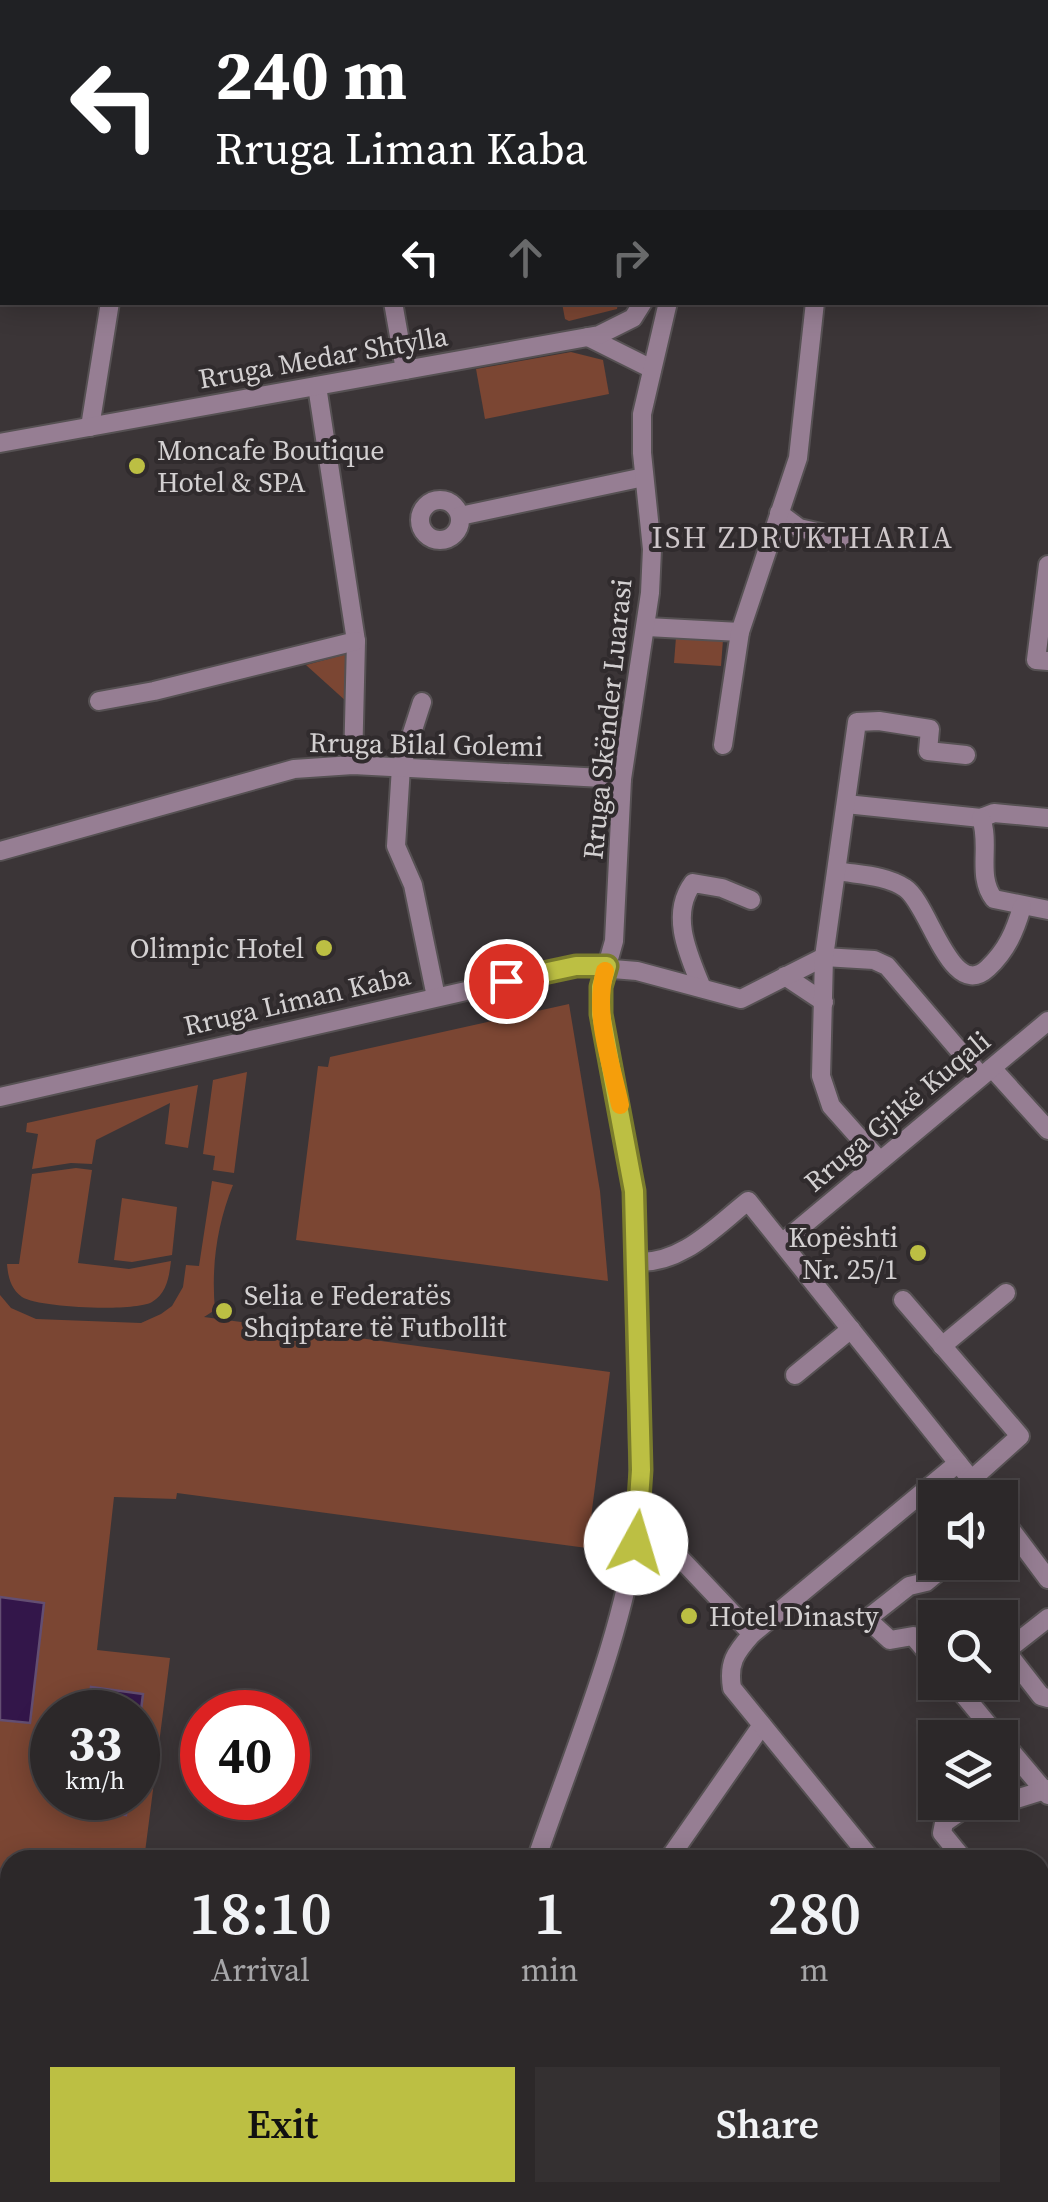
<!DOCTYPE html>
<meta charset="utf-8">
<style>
:root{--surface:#2c2829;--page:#343031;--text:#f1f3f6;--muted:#a6a6a8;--line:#484446;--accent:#bcbf43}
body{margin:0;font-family:"Source Serif 4",serif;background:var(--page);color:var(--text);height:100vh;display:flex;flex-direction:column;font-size:38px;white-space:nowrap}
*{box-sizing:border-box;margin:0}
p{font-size:32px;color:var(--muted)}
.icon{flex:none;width:55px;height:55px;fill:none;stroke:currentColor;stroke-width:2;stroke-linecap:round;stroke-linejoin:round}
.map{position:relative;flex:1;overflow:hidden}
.details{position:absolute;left:0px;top:1850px;width:1050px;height:352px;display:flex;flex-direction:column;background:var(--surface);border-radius:30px 30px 0 0;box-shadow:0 5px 25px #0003,0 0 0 2px var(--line)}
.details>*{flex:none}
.top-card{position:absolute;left:0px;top:0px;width:1050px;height:305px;box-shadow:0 5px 25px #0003,0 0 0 2px var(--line);background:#202124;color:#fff;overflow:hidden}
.controls{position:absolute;left:918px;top:1480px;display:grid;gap:20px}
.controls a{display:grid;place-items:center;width:100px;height:100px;border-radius:0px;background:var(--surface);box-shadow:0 5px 25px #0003,0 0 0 2px var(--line);font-size:50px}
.speed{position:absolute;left:30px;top:1690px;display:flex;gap:20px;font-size:50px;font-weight:700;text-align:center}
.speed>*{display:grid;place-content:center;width:130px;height:130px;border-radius:50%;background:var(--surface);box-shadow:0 5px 25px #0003,0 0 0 2px var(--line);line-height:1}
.speed small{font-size:25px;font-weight:400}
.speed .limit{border:15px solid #d22;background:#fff;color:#111}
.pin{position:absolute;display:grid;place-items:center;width:85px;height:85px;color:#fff;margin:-42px;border:5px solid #fff;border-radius:50%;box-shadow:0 2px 10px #0007}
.me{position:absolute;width:110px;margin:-55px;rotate:6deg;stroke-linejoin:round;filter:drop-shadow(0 0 8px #0008)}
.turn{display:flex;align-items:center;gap:35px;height:210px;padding:0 50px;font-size:45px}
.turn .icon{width:130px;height:130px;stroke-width:2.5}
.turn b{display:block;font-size:70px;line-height:85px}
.lanes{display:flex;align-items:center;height:95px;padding:0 50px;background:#0003;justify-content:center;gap:50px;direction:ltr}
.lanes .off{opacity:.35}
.eta{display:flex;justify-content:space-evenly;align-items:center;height:170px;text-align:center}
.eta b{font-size:60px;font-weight:600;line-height:70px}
.cta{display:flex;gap:20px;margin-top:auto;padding:20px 50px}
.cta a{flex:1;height:115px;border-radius:0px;background:var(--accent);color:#111;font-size:40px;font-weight:600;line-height:115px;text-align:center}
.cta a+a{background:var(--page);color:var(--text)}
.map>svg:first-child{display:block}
</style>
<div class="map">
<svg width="1048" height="2202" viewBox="0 0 1048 2202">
<rect width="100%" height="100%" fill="#3b3537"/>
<polygon fill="#4a3e42" points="432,2193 432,2192 503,2193 503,2202 428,2202"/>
<g fill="#7b4633" fill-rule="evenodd">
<polygon points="562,303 618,302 617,309 569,321 565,319"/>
<polygon points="571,352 603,360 609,394 485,419 476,369"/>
<polygon points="676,637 723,640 721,666 674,663"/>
<polygon points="347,654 347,702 306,665"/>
<polygon points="569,1004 600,1191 608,1281 296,1240 318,1066 328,1067 330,1057"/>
<polygon points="247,1072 234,1173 213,1170 215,1156 203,1154 213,1080"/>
<polygon points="198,1085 188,1148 165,1144 170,1103 96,1140 92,1164 71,1163 32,1169 38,1134 26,1132 27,1123"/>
<path d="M76 1168 92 1170 78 1263 129 1269 171 1261C169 1277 167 1293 152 1302 135 1312 39 1308 22 1297 11 1289 8 1277 7 1264H19L32 1174Z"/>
<path d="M212 1181 233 1185C217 1225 211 1266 215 1310L204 1317 610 1372 587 1548 177 1493 176 1499 114 1497 97 1650 170 1658 144 1860 66 1852 65 1860H10V2019L6 2023H10V2190L0 2187V1295L11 1308 36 1319 141 1323 161 1314 172 1306 183 1287 186 1265 199 1266ZM52 1712H138V1798H52Z"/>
<polygon points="122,1198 177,1207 172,1255 132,1262 114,1260"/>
<polygon points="19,2193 149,2193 156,2202 50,2202"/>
</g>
<g fill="#33164a" stroke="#634e72" stroke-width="2.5">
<polygon points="0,1597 44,1603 30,1723 0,1720"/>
<polygon points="91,1687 143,1694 138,1735 138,1712 88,1712"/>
<polygon points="76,1798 129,1798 126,1815 74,1807"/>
</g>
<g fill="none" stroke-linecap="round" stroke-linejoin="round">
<g stroke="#565153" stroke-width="22">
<g id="minor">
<polyline points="113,0 113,2"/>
<polyline points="342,0 343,2"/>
<polyline points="531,0 531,2"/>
<polyline points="641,0 641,2"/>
<polyline points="745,0 745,2"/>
<polyline points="813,0 813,2"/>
<polyline points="962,2 962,0"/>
<polyline points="0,204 2,204"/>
<polyline points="393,302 405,370"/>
<polyline points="588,337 652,369"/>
<polyline points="317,386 356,641 353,765"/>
<polyline points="90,427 110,302"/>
<polyline points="0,443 599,335 633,318 643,302"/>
<circle cx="440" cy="520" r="20"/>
<polyline points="779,513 799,528 847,539"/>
<polyline points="460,516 644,477"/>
<polyline points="1048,565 1036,660 1048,661"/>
<polyline points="647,627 740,632"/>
<polyline points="99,701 154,691 356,641"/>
<polyline points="422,702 401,767 396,846 413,885 436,997"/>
<polyline points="723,745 740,632 798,458 815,302"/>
<polyline points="846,804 981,818 994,813 1048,818"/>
<path d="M981 818C991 845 976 876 994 899L1048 910"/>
<polyline points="0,851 294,769 353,765 622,779"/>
<path d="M837 871C859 875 886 875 905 888 929 903 951 1003 988 968 1007 950 1015 931 1022 907"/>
<polyline points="785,976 824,1002"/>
<path d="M702 988C689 956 669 915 693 883L722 888 751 900"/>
<polyline points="992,1068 1048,1130"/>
<polyline points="0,1097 576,966 637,971 741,999 824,957 874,960 887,966 981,1076"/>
<polyline points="879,1160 831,1106 821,1076 824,957 857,722 879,721 930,729 928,751 966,755"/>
<polyline points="782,1243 1048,1021"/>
<path d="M637 1262C682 1264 715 1227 748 1201L986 1498"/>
<polyline points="903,1300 1020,1436 971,1480"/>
<polyline points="942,1346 1006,1293"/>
<polyline points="795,1375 851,1329"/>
<polyline points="1000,1515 1048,1579"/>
<polyline points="636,1543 680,1558 752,1634"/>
<polyline points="1048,1618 1006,1651 1041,1696 1048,1698"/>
<polyline points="935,1662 913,1636 890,1640 867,1619 909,1586 926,1582 950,1562"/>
<polyline points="953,1682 999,1738"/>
<polyline points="1000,1738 1048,1795"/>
<polyline points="1000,1800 1013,1800 1048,1789"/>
<path d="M536 1860C575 1747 625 1631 640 1512L634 1191 601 1015V987L614 941 622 779 650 593 652 549 642 453V414L668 302"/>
<polyline points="668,1860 762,1725"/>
<path d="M872 1860 732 1688C728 1663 735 1653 752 1634L958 1463"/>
<polyline points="964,1860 942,1833 944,1823 974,1802"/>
<polyline points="408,2202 412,2192"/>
</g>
</g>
<g stroke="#565153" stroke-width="28">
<g id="major">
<polyline points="1040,2074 1048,2067"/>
<polyline points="886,2202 898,2192"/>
</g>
</g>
<use href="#minor" stroke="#967e93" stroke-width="18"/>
<use href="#major" stroke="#f5c3ef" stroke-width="22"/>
</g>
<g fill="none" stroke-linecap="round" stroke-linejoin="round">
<g stroke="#7a7c2c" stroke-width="25">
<polyline id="route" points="506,981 576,966 607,966 601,987 601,1014 634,1191 641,1470 636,1543"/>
</g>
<use href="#route" stroke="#bcbf43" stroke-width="18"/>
<path stroke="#f59e0b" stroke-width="18" d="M605 971C593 1014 611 1062 620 1105"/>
</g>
<g fill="#bcbf43" stroke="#302b2d" stroke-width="4">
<circle cx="137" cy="466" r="10"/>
<circle cx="324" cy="948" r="10"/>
<circle cx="918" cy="1253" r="10"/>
<circle cx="224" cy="1311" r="10"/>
<circle cx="689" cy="1616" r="10"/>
</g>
<g text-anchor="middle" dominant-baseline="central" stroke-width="8" stroke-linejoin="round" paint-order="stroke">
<g font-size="28" fill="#d3d0d1" stroke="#302b2d">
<text transform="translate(323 357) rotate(-10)">Rruga Medar Shtylla</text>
<text transform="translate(607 719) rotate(-84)">Rruga Skënder Luarasi</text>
<text transform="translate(426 744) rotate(1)">Rruga Bilal Golemi</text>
<text transform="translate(297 1000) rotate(-13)">Rruga Liman Kaba</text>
<text transform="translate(897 1111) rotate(-40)">Rruga Gjikë Kuqali</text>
</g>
<g font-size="28" fill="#d3d0d1" stroke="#302b2d" text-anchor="start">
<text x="157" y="450">Moncafe Boutique<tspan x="157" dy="32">Hotel &amp; SPA</tspan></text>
<text x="304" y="948" text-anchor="end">Olimpic Hotel</text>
<text x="898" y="1237" text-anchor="end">Kopështi<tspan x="898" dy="32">Nr. 25/1</tspan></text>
<text x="244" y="1295">Selia e Federatës<tspan x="244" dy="32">Shqiptare të Futbollit</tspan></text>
<text x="709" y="1616">Hotel Dinasty</text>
</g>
<g font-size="30" letter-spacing="2.5" fill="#cec7ca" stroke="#302b2d">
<text x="803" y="537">ISH ZDRUKTHARIA</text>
</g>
</g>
</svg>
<div class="controls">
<a><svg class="icon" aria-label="sound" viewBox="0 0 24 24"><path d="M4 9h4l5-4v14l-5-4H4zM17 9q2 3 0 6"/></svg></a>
<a><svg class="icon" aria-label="search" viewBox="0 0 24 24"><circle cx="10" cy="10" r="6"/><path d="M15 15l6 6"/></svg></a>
<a><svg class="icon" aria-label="layers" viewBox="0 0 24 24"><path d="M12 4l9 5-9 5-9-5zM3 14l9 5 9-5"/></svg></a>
</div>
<div class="speed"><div>33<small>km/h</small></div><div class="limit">40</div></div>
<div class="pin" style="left:506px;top:981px;background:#d93025"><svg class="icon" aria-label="arrive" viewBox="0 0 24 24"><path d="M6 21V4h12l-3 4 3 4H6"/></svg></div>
<svg class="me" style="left:636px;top:1543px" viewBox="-20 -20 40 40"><circle r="19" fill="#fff"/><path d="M0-13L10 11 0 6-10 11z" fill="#bcbf43"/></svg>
<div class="top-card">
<div class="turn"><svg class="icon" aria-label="left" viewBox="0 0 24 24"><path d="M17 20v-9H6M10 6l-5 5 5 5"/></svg><div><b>240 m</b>Rruga Liman Kaba</div></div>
<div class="lanes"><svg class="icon" aria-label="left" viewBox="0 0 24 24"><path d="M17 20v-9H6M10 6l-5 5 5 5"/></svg><svg class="icon off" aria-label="ahead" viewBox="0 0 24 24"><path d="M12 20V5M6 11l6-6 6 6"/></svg><svg class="icon off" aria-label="right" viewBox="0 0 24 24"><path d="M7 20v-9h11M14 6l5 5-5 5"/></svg></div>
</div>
<section class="details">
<div class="eta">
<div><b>18:10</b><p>Arrival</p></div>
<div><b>1</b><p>min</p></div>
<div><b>280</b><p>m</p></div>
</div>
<div class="cta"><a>Exit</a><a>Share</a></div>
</section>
</div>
